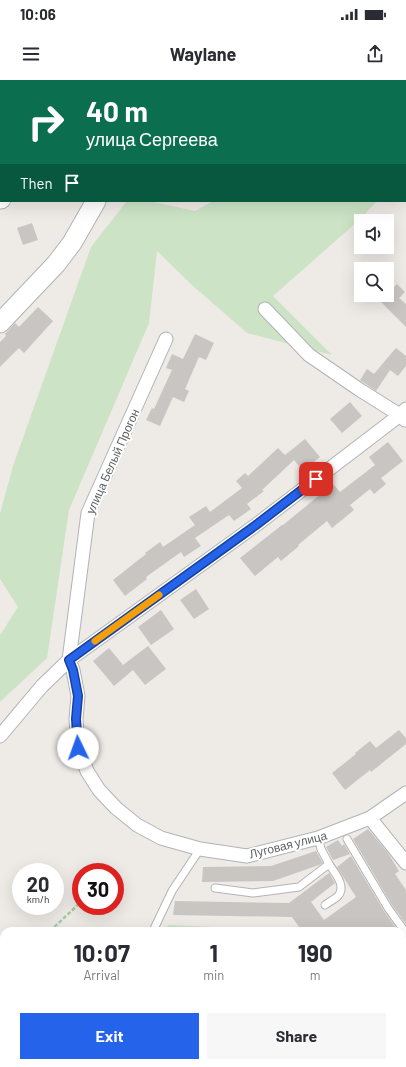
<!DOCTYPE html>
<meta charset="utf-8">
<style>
:root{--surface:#fff;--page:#f7f7f7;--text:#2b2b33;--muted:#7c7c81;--accent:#2563eb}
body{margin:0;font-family:Barlow,sans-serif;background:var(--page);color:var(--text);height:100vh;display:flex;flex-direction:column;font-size:15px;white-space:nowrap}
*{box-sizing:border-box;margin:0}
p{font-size:13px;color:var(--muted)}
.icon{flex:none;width:22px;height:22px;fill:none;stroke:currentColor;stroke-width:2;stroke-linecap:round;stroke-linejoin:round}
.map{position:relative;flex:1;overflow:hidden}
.details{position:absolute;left:0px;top:847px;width:406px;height:140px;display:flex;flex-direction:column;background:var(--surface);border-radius:12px 12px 0 0;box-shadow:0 4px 16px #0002}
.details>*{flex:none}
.guide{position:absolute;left:0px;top:0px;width:406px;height:122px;box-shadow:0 4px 16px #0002;background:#0b6e4f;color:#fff;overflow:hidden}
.controls{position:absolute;left:354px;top:134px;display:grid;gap:8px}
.controls a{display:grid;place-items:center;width:40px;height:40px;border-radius:0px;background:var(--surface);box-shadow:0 4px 16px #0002;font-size:20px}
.speed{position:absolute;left:12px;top:783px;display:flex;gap:8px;font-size:20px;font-weight:700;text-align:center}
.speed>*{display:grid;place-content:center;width:52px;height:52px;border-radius:50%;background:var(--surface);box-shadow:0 4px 16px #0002;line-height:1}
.speed small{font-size:10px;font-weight:400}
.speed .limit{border:6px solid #d22;background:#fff;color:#111}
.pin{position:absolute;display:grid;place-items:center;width:34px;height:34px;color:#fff;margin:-17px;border-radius:8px;box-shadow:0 2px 6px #0006}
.me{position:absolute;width:44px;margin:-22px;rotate:357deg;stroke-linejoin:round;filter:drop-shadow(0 0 3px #0008)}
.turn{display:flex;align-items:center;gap:14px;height:84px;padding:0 20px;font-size:18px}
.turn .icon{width:52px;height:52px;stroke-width:2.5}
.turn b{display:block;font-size:28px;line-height:34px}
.then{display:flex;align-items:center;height:38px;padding:0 20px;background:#0003;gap:8px;font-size:15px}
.eta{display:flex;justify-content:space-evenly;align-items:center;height:68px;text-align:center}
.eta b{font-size:24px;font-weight:700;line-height:28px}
.button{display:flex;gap:8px;margin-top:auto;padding:8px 20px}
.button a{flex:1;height:46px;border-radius:0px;background:var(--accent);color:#fff;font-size:16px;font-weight:700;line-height:46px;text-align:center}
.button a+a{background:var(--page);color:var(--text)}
.status{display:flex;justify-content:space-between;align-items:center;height:28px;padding:0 20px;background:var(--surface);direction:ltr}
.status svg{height:11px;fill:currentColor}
header{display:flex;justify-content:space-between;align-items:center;height:52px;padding:0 20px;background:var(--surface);font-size:18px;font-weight:700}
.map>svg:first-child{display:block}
</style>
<div class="status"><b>10:06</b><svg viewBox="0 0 49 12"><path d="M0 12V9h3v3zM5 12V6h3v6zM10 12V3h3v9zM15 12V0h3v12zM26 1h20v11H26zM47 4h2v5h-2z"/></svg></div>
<header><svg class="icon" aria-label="menu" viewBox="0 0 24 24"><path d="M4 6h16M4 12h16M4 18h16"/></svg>Waylane<svg class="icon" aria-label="share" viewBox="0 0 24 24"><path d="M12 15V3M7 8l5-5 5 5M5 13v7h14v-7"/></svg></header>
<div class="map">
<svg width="406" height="987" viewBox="0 0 406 987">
<rect width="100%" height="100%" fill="#eeeae6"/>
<g fill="#cce3c5">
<polygon points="390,0 406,0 406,91 405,92 405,1 389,1"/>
<polygon points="127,121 149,121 195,131 213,121 377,121 357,142 273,216 332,275 247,253 192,205 157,171 149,243 69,430 47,578 0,622 0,555 18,527 0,499 0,434 13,386 91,167"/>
<polygon points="168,845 289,850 290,851 166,851"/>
<polygon points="7,983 310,983 311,987 10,987"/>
</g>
<g fill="#c9c5c2">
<polygon points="32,143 38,160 23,165 17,148"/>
<polygon points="397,204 405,212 399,218 406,224 406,247 380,221"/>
<polygon points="38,227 53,241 24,273 19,268 0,287 0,262 6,256 5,254 15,243 19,247"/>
<polygon points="195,254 214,263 206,280 199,277 185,309 189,311 184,322 173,317 160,346 146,340 152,328 154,329 172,290 166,288 172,274 183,279"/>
<polygon points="396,268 406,276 406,286 398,296 390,290 376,311 360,300 367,289 374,294"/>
<polygon points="350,322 362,336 342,353 330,339"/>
<polygon points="305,359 320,377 303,391 294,380 262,410 264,411 247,424 251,429 234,441 229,435 195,458 201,466 184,477 181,472 146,497 147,499 125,516 113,500 146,474 145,473 160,462 163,467 195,445 189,437 206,426 210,432 242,408 236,401 245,393 248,396 278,368 285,375"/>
<polygon points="388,362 403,381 381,398 386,404 374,414 370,409 350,425 354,430 332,448 327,441 298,465 299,466 281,481 278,477 255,496 240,478 282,445 283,445 333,404 340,412 375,385 369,377"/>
<polygon points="196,509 209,529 194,539 180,520"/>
<polygon points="161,530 174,549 151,565 138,547"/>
<polygon points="148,566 166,589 145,605 133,590 114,606 93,581 109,568 123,585"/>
<polygon points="399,650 406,658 406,664 371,692 370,690 345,710 332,693 356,674 355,673 370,661 376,668"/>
<polygon points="368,749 388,773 399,791 395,794 406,810 406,844 392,825 353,759"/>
<polygon points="338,760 342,766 344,764 350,774 333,780 326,767"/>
<polygon points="316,771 323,783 319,785 273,801 202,802 203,787 271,786"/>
<polygon points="351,776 384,831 398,851 302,851 292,837 173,835 175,821 289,823 329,793 335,803 311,822 324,840 356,817 337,787"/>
</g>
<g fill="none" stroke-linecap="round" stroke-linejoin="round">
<g stroke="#b1b4b6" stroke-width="9">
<g id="lane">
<polyline points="347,759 388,828 406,853"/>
<polyline points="215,808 253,813 299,807 329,784 321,769 318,758"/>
<path d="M325 825C329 822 335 819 338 816 347 806 334 792 329 784"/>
<polyline points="153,851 172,811 200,769"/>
<polyline points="402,883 406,875"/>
<polyline points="402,907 406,914"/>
<polyline points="0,967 4,964"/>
<polyline points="244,983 247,987"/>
<polyline points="401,983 404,987"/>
<polyline points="0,985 1,987"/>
</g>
</g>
<g stroke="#b1b4b6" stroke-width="15">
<g id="street">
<polyline points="265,229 309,275 360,310 400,335 405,340"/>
<polyline points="166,259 88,433 69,580 73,590 78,616 76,639 78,667 87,691 99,710 116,728 137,745 161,758 200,769 247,776 318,758 370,738 406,713"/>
<polyline points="0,656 42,606 69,580 256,445 400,335 406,329"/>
<polyline points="370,738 406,783"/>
</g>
</g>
<g stroke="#b0b4b7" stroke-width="21">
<g id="secondary">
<polyline points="205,1 206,0"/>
<polyline points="0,119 1,119"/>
<polyline points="0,243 56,184 72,163 96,121"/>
</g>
</g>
<g stroke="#a4cca7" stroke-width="2.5" stroke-dasharray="4 2" stroke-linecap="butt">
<polyline points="50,851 81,822"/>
<polyline points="0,902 4,897"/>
</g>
<use href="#lane" stroke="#fff" stroke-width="7"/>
<use href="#street" stroke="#fff" stroke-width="13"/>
<use href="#secondary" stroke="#fff" stroke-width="19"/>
</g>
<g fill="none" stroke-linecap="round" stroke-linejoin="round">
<g stroke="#184099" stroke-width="10">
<polyline id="route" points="78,668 76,639 78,616 73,590 69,580 256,445 316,399"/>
</g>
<use href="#route" stroke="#2563eb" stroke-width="7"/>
<polyline stroke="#f59e0b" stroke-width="7" points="95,561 159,515"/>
</g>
<g text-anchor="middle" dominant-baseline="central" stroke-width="4" stroke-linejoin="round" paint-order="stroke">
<g font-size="12" fill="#5d6264" stroke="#fff">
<text transform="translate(112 381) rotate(-66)">улица Белый Прогон</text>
<text transform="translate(288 764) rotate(-14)">Луговая улица</text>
</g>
</g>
</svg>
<div class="controls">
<a><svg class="icon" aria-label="sound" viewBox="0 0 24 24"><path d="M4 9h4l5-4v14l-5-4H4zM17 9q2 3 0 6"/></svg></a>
<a><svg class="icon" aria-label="search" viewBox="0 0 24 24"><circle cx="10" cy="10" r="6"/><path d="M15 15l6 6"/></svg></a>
</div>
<div class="speed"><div>20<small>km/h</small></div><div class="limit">30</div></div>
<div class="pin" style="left:316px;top:399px;background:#d93025"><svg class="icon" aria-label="arrive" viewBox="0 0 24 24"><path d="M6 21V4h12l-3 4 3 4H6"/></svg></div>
<svg class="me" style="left:78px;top:668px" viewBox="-20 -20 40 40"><circle r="19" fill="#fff"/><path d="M0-13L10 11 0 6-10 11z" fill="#2563eb"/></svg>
<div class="guide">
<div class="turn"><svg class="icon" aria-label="right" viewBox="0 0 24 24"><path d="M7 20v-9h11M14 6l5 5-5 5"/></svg><div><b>40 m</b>улица Сергеева</div></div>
<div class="then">Then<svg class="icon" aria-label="arrive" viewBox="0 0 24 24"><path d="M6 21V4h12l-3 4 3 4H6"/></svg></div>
</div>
<section class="details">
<div class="eta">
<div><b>10:07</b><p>Arrival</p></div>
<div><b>1</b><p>min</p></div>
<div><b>190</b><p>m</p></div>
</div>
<div class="button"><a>Exit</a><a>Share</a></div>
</section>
</div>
